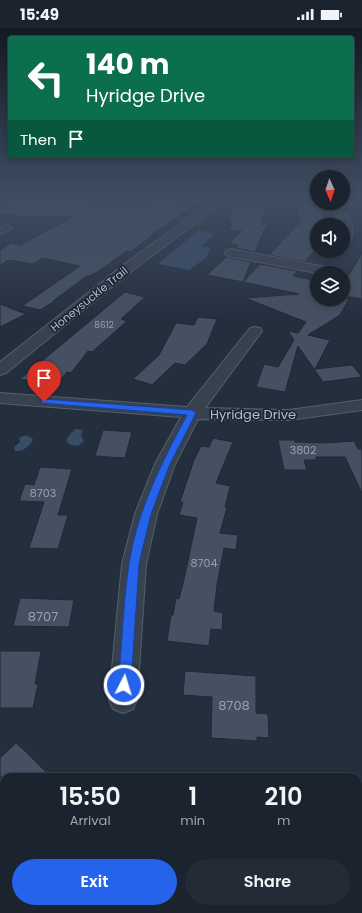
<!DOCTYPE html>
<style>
:root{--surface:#1b232e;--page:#242b36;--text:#f1f3f6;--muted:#a0a4aa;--line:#39404a;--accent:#2563eb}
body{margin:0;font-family:Poppins,sans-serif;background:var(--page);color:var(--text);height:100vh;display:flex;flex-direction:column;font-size:15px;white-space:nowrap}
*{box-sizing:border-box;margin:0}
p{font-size:13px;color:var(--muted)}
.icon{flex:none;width:22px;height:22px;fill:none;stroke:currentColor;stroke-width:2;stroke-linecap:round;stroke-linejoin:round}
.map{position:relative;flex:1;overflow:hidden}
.drawer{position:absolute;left:0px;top:745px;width:362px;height:140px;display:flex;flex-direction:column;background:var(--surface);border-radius:12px 12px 0 0;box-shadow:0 2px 6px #0003,0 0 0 1px var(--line)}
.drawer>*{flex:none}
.hud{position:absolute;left:8px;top:8px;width:346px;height:122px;border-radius:4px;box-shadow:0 2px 6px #0003,0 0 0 1px var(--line);background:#0b6e4f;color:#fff;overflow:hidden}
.needle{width:26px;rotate:177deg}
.buttons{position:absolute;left:310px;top:142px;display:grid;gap:8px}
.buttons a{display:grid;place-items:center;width:40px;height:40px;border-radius:50%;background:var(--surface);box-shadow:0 2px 6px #0003,0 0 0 1px var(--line);font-size:20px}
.pin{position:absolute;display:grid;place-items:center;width:34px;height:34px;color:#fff;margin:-41px -17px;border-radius:50% 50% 50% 0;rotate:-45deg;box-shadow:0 0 4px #0007}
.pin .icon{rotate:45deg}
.me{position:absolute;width:44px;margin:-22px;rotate:5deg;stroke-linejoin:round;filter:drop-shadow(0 0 3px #0008)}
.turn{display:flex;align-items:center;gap:14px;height:84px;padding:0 12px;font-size:18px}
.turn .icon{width:52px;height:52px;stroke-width:2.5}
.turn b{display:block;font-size:28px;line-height:34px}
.then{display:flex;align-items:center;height:38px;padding:0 12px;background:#0003;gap:8px;font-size:15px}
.eta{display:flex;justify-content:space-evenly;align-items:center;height:68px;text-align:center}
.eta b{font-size:24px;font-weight:600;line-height:28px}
.button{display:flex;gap:8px;margin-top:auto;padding:8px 12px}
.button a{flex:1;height:46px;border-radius:24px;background:var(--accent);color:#fff;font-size:16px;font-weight:600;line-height:46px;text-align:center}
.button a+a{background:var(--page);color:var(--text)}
.status{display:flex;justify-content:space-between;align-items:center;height:28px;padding:0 20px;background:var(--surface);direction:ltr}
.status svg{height:11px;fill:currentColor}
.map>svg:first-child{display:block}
</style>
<div class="status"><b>15:49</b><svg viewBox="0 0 49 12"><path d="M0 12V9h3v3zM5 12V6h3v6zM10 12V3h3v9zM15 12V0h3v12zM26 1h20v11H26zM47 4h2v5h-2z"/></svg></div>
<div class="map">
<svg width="362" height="885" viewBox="0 0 362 885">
<rect width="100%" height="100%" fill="#242f3e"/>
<g fill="#394c67">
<polygon points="199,202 215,206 201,218 211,220 206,230 189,242 158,236"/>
<polygon points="75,401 83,402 81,408 84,413 78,418 71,417 67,414 67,410"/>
<path d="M26 407 33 411C30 418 23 424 15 423L14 419 20 414 19 410Z"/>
</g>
<g fill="#455162" stroke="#1f2835">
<polygon points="22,168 51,168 140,181 151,173 195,177 151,207 153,207 130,224 127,223 99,243 89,248 87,248 53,273 55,273 40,282 22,278 80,238 42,230 34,236 9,232 0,237 0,222 11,215 20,217 75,188 15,189 16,186 0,186 0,179"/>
<polygon points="234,179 266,179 261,198 269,191 255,224 236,220 239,218 229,215 242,203 229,202 233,194 228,194"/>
<polygon points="295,179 317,179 327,196 317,196 317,219 305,234 269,227 301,193"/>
<polygon points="362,225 362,271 343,268 343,257"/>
<polygon points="226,229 251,234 243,254 207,247"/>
<polygon points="260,236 297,243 293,248 317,253 317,271 349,271 340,287 308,307 330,312 315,341 352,337 362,349 323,354 298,318 285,364 256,359 264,336 278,339 294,312 288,303 298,305 306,294 245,270 299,266 243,254"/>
<polygon points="125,264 145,269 121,291 127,293 92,324 88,323 71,345 67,344 56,357 20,351"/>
<polygon points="0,276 26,286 0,299"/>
<polygon points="198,289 217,291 207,316 185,337 175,335 152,357 133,351 159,327 176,295 194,297"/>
<polygon points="103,402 132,404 125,430 95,428"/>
<polygon points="213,410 233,414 216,455 230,458 225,479 227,479 220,505 238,507 236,522 224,520 217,557 214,583 223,585 222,602 211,601 209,618 167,613 171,587 173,587 176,570 179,571 185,547 197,490 179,487 183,474 180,474 194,432 201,418 209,419"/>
<polygon points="278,412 294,412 295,414 324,415 354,413 358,421 362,421 362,465 345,429 316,429 316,432 304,432 307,442 284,442"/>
<polygon points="40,439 72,441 58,487 68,487 58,521 29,520 44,474 19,473 25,456 34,457"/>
<polygon points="20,570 74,572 69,599 13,598"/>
<polygon points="0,623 41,623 35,656 38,656 33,680 0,680"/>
<polygon points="185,643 256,648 256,685 268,686 269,710 257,709 257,713 211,710 212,669 183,667"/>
<polygon points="16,715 25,723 51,749 0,749 0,730"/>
</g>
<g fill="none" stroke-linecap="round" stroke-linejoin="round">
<g stroke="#565f6c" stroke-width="2">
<g id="minor">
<path d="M138 168 317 172V175H343V172H362V178H341C350 193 359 201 347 218L343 220V197H341L330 178 220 177 134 241 6 345 0 347V334L126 235 208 176 143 171Z"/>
<polygon points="6,197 12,200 10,202 0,206 0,199"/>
<polygon points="231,221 336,241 341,242 342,245 317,245 227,228 225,225 227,222"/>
<polygon points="255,299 260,300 262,303 205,380 289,382 362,372 362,382 289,392 198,391 175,436 157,486 146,536 137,672 133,681 123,685 113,681 109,672 122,536 135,486 155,436 181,389 0,375 0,365 187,379 250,300"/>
</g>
</g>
<use href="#minor" fill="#38414e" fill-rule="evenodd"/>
</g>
<linearGradient id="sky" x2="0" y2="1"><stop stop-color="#141a22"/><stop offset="0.58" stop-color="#3f4d63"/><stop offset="1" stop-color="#3f4d63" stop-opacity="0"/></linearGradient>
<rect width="362" height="292" fill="url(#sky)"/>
<path fill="#2563eb" stroke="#184099" d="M44 371 192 382 196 385 170 436 151 486 139 536 131 657 129 661 124 663 120 661 118 657C122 618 123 575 129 536 137 483 162 434 187 387L41 375 40 374Z"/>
<g text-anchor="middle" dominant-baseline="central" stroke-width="3.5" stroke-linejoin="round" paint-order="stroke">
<g font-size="9" fill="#98a1af">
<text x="104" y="297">8612</text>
</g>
<g font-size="11" fill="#b4bcc9" stroke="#1d2633">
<text transform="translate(89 271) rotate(-39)">Honeysuckle Trail</text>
</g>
<g font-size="11" fill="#98a1af">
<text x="303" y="422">3802</text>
<text x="43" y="465">8703</text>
<text x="204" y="535">8704</text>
</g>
<g font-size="13" fill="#b4bcc9" stroke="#1d2633">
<text x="253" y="386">Hyridge Drive</text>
</g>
<g font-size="13" fill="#98a1af">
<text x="43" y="588">8707</text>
<text x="234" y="677">8708</text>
</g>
</g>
</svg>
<div class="buttons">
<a><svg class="needle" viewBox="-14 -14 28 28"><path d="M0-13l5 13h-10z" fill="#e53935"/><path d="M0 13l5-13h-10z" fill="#a0a4aa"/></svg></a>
<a><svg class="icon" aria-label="sound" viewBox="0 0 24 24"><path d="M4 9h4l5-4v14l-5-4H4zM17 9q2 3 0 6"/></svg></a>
<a><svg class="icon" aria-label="layers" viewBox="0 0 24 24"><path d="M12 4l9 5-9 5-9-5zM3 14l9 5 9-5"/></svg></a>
</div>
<div class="pin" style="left:44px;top:374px;background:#d93025"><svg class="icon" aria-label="arrive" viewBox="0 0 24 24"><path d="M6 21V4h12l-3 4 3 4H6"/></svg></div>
<svg class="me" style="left:124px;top:657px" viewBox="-20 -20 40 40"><circle r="17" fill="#2563eb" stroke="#fff" stroke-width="3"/><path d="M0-11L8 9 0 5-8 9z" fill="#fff"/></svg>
<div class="hud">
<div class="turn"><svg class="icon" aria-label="left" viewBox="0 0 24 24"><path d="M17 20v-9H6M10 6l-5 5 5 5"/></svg><div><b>140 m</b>Hyridge Drive</div></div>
<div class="then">Then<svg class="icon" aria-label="arrive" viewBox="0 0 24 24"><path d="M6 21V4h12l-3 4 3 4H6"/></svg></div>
</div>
<section class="drawer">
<div class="eta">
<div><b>15:50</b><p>Arrival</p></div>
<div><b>1</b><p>min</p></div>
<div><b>210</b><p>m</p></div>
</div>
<div class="button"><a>Exit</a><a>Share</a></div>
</section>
</div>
